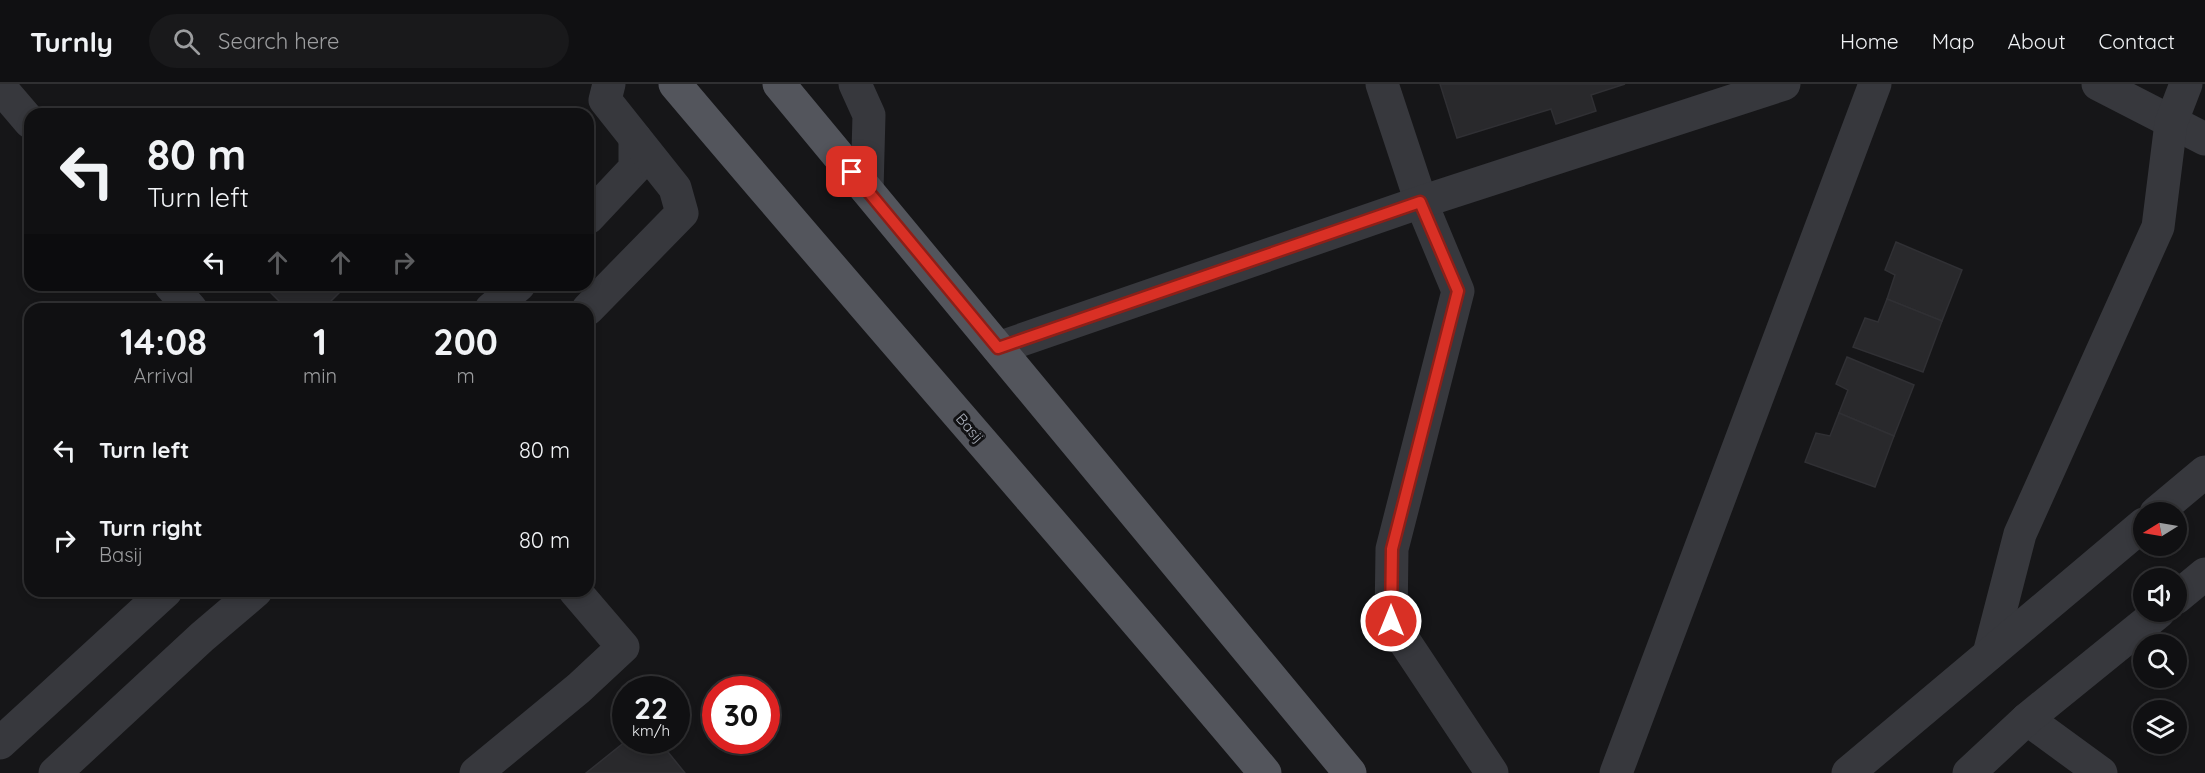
<!DOCTYPE html>
<style>
:root{--surface:#101012;--page:#19191b;--text:#f1f3f6;--muted:#9c9d9f;--line:#303032}
body{margin:0;font-family:Quicksand,sans-serif;background:var(--page);color:var(--text);height:100vh;display:flex;flex-direction:column;font-size:22px;white-space:nowrap}
*{box-sizing:border-box;margin:0}
p{font-size:20px;color:var(--muted)}
.icon{flex:none;width:33px;height:33px;fill:none;stroke:currentColor;stroke-width:2;stroke-linecap:round;stroke-linejoin:round}
.map{position:relative;flex:1;overflow:hidden}
.panel{position:absolute;left:24px;top:219px;width:570px;height:294px;display:flex;flex-direction:column;background:var(--surface);border-radius:18px;box-shadow:0 3px 9px #0003,0 0 0 2px var(--line)}
.panel>*{flex:none}
.top-card{position:absolute;left:24px;top:24px;width:570px;height:183px;border-radius:18px;box-shadow:0 3px 9px #0003,0 0 0 2px var(--line);background:#101012;color:var(--text);overflow:hidden}
.needle{width:39px;rotate:259deg}
.controls{position:absolute;left:2133px;top:418px;display:grid;gap:12px}
.controls a{display:grid;place-items:center;width:54px;height:54px;border-radius:50%;background:var(--surface);box-shadow:0 3px 9px #0003,0 0 0 2px var(--line);font-size:30px}
.speed{position:absolute;left:612px;top:592px;display:flex;gap:12px;font-size:30px;font-weight:700;text-align:center}
.speed>*{display:grid;place-content:center;width:78px;height:78px;border-radius:50%;background:var(--surface);box-shadow:0 3px 9px #0003,0 0 0 2px var(--line);line-height:1}
.speed small{font-size:15px;font-weight:400}
.speed .limit{border:9px solid #d22;background:#fff;color:#111}
.pin{position:absolute;display:grid;place-items:center;width:51px;height:51px;color:#fff;margin:-26px;border-radius:12px;box-shadow:0 3px 9px #0006}
.me{position:absolute;width:66px;margin:-33px;rotate:0deg;stroke-linejoin:round;filter:drop-shadow(0 0 4px #0008)}
.turn{display:flex;align-items:center;gap:21px;height:126px;padding:0 24px;font-size:27px}
.turn .icon{width:78px;height:78px;stroke-width:2.5}
.turn b{display:block;font-size:42px;line-height:51px}
.lanes{display:flex;align-items:center;height:57px;padding:0 24px;background:#0003;justify-content:center;gap:30px;direction:ltr}
.lanes .off{opacity:.35}
.eta{display:flex;justify-content:space-evenly;align-items:center;height:102px;text-align:center}
.eta b{font-size:36px;font-weight:700;line-height:42px}
ul{padding:0;list-style:none}
li{display:flex;align-items:center;gap:18px;height:90px;padding:0 24px}
li div{flex:1}
li b{display:block;font-size:22px}
li em{font-style:normal}
header{display:flex;align-items:center;gap:36px;box-sizing:border-box;height:84px;padding:0 30px;background:var(--surface);border-bottom:2px solid var(--line)}
header strong{font-size:28px}
nav{display:flex;gap:33px;margin-inline-start:auto;font-size:21px}
.search{width:420px;height:54px;background:var(--page);display:flex;align-items:center;gap:15px;box-sizing:border-box;padding:0 21px;border-radius:33px;color:var(--muted);font-size:22px}
.map>svg:first-child{display:block}
</style>
<header>
<strong>Turnly</strong>
<div class="search"><svg class="icon" aria-label="search" viewBox="0 0 24 24"><circle cx="10" cy="10" r="6"/><path d="M15 15l6 6"/></svg>Search here</div>
<nav><a>Home</a><a>Map</a><a>About</a><a>Contact</a></nav>
</header>
<div class="map">
<svg width="2205" height="689" viewBox="0 0 2205 689">
<rect width="100%" height="100%" fill="#161618"/>
<g fill="#29292c" stroke="#303034" stroke-width="1.5">
<polygon points="1440,0 1625,0 1591,11 1596,27 1556,40 1551,25 1457,54"/>
<polygon points="1896,158 1962,186 1942,237 1887,215 1895,191 1885,186"/>
<polygon points="263,201 347,201 323,225 287,225"/>
<polygon points="1887,215 1942,237 1923,288 1853,263 1865,234 1878,238"/>
<polygon points="1847,273 1914,301 1894,352 1839,329 1848,306 1836,300"/>
<polygon points="1839,329 1894,352 1875,403 1805,378 1816,349 1830,352"/>
<polygon points="626,657 659,657 685,689 586,689"/>
</g>
<g fill="none" stroke-linecap="round" stroke-linejoin="round">
<g stroke="#37383d" stroke-width="33">
<polyline points="855,0 869,31 867,106"/>
<polyline points="1382,0 1421,118 1458,207 1392,465 1391,537 1492,689"/>
<polyline points="2098,0 2205,55"/>
<polyline points="0,3 30,38"/>
<polyline points="588,134 635,84 635,54"/>
<polyline points="170,201 191,225"/>
<polyline points="491,225 519,201"/>
<polyline points="588,225 682,129 675,104 605,16 609,0"/>
<polyline points="998,264 1421,118 1784,0"/>
<polyline points="2156,429 2205,388"/>
<polyline points="2176,514 2205,490"/>
<polyline points="1989,570 2020,450 2158,143 2171,39 2186,0"/>
<polyline points="2027,635 2101,689"/>
<polyline points="0,659 166,507"/>
<polyline points="55,689 202,553 256,507"/>
<polyline points="476,689 579,604 623,563 575,507"/>
<polyline points="1616,689 1875,0"/>
<polyline points="1848,689 2144,440"/>
<polyline points="1969,689 2027,635 2159,528"/>
</g>
<g stroke="#53555c" stroke-width="33">
<path d="M675 0C870 231 1071 458 1265 689"/>
<polyline points="779,0 1350,689"/>
</g>
</g>
<g fill="none" stroke-linecap="round" stroke-linejoin="round">
<g stroke="#8d1f18" stroke-width="15">
<polyline id="route" points="852,88 998,264 1420,118 1458,207 1392,465 1391,537"/>
</g>
<use href="#route" stroke="#d93025" stroke-width="10"/>
</g>
<g text-anchor="middle" dominant-baseline="central" stroke-width="6" stroke-linejoin="round" paint-order="stroke">
<g font-size="15" fill="#a8adb8" stroke="#111113">
<text transform="translate(970 344) rotate(49)">Basij</text>
</g>
</g>
</svg>
<div class="controls">
<a><svg class="needle" viewBox="-14 -14 28 28"><path d="M0-13l5 13h-10z" fill="#e53935"/><path d="M0 13l5-13h-10z" fill="#9c9d9f"/></svg></a>
<a><svg class="icon" aria-label="sound" viewBox="0 0 24 24"><path d="M4 9h4l5-4v14l-5-4H4zM17 9q2 3 0 6"/></svg></a>
<a><svg class="icon" aria-label="search" viewBox="0 0 24 24"><circle cx="10" cy="10" r="6"/><path d="M15 15l6 6"/></svg></a>
<a><svg class="icon" aria-label="layers" viewBox="0 0 24 24"><path d="M12 4l9 5-9 5-9-5zM3 14l9 5 9-5"/></svg></a>
</div>
<div class="speed"><div>22<small>km/h</small></div><div class="limit">30</div></div>
<div class="pin" style="left:852px;top:88px;background:#d93025"><svg class="icon" aria-label="arrive" viewBox="0 0 24 24"><path d="M6 21V4h12l-3 4 3 4H6"/></svg></div>
<svg class="me" style="left:1391px;top:537px" viewBox="-20 -20 40 40"><circle r="17" fill="#d93025" stroke="#fff" stroke-width="3"/><path d="M0-11L8 9 0 5-8 9z" fill="#fff"/></svg>
<div class="top-card">
<div class="turn"><svg class="icon" aria-label="left" viewBox="0 0 24 24"><path d="M17 20v-9H6M10 6l-5 5 5 5"/></svg><div><b>80 m</b>Turn left</div></div>
<div class="lanes"><svg class="icon" aria-label="left" viewBox="0 0 24 24"><path d="M17 20v-9H6M10 6l-5 5 5 5"/></svg><svg class="icon off" aria-label="ahead" viewBox="0 0 24 24"><path d="M12 20V5M6 11l6-6 6 6"/></svg><svg class="icon off" aria-label="ahead" viewBox="0 0 24 24"><path d="M12 20V5M6 11l6-6 6 6"/></svg><svg class="icon off" aria-label="right" viewBox="0 0 24 24"><path d="M7 20v-9h11M14 6l5 5-5 5"/></svg></div>
</div>
<section class="panel">
<div class="eta">
<div><b>14:08</b><p>Arrival</p></div>
<div><b>1</b><p>min</p></div>
<div><b>200</b><p>m</p></div>
</div>
<ul>
<li><svg class="icon" aria-label="left" viewBox="0 0 24 24"><path d="M17 20v-9H6M10 6l-5 5 5 5"/></svg><div><b>Turn left</b></div><em>80 m</em></li>
<li><svg class="icon" aria-label="right" viewBox="0 0 24 24"><path d="M7 20v-9h11M14 6l5 5-5 5"/></svg><div><b>Turn right</b><p>Basij</p></div><em>80 m</em></li>
</ul>
</section>
</div>
